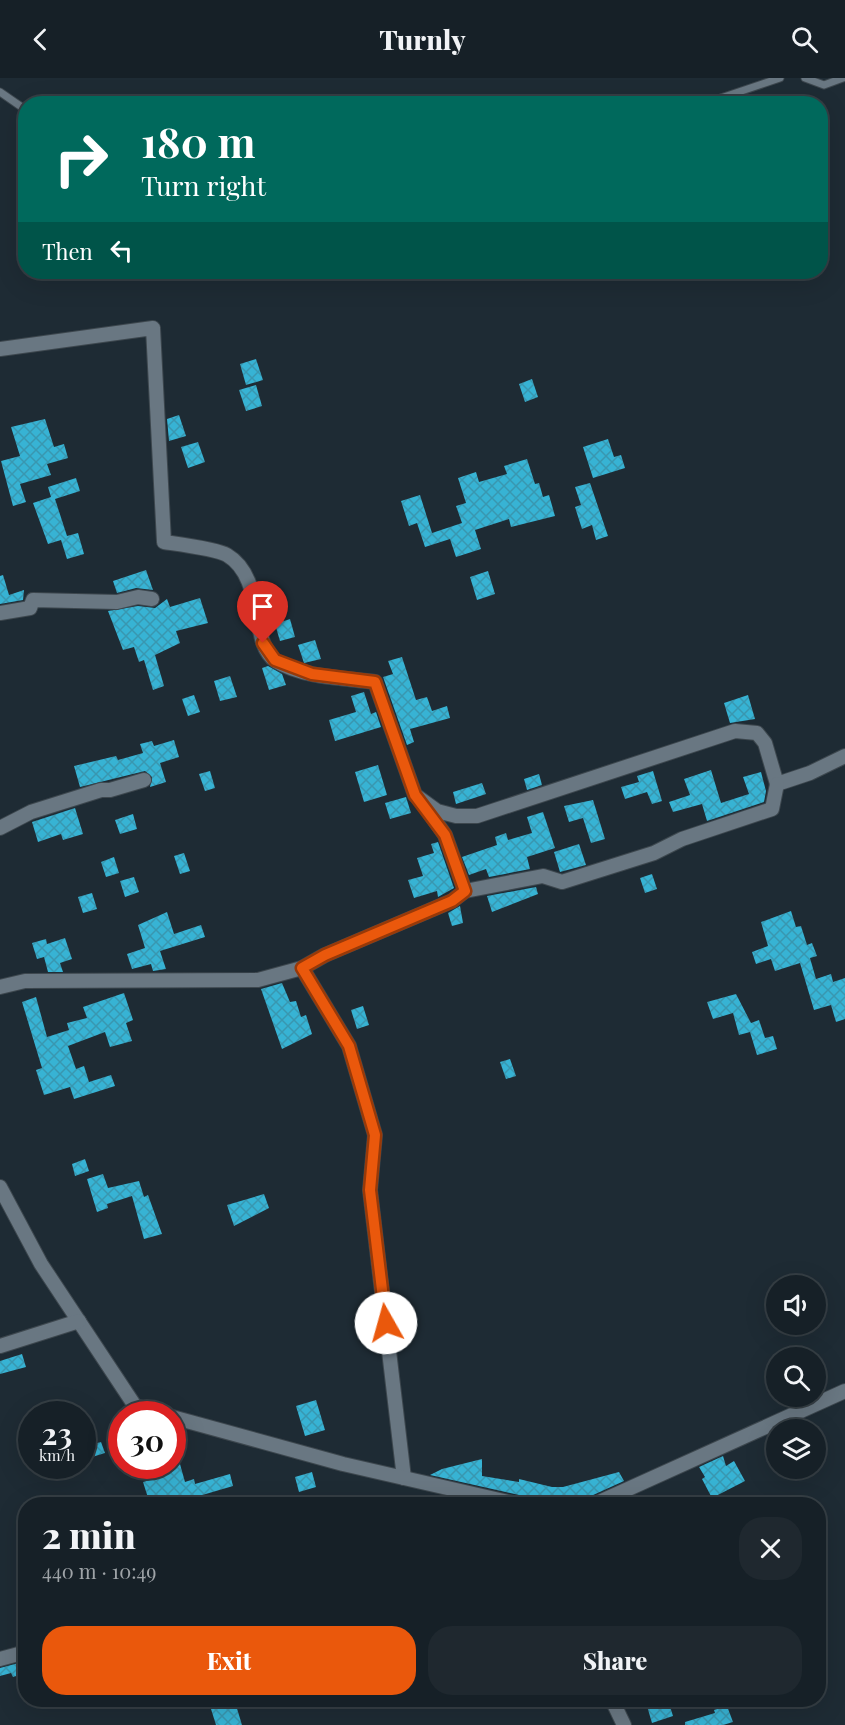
<!DOCTYPE html>
<meta charset="utf-8">
<style>
:root{--surface:#162027;--page:#1f282f;--text:#f1f3f6;--muted:#9ea3a7;--line:#353e44;--accent:#ea580c}
body{margin:0;font-family:"Playfair Display",serif;background:var(--page);color:var(--text);height:100vh;display:flex;flex-direction:column;font-size:22px;white-space:nowrap}
*{box-sizing:border-box;margin:0}
p{font-size:20px;color:var(--muted)}
.icon{flex:none;width:33px;height:33px;fill:none;stroke:currentColor;stroke-width:2;stroke-linecap:round;stroke-linejoin:round}
.map{position:relative;flex:1;overflow:hidden}
.drawer{position:absolute;left:18px;top:1419px;width:808px;height:210px;display:flex;flex-direction:column;background:var(--surface);border-radius:24px;box-shadow:0 6px 24px #0002,0 0 0 2px var(--line)}
.drawer>*{flex:none}
.top-card{position:absolute;left:18px;top:18px;width:810px;height:183px;border-radius:24px;box-shadow:0 6px 24px #0002,0 0 0 2px var(--line);background:#00695c;color:#fff;overflow:hidden}
.fabs{position:absolute;left:766px;top:1197px;display:grid;gap:12px}
.fabs a{display:grid;place-items:center;width:60px;height:60px;border-radius:50%;background:var(--surface);box-shadow:0 6px 24px #0002,0 0 0 2px var(--line);font-size:30px}
.speed{position:absolute;left:18px;top:1323px;display:flex;gap:12px;font-size:30px;font-weight:700;text-align:center}
.speed>*{display:grid;place-content:center;width:78px;height:78px;border-radius:50%;background:var(--surface);box-shadow:0 6px 24px #0002,0 0 0 2px var(--line);line-height:1}
.speed small{font-size:15px;font-weight:400}
.speed .limit{border:9px solid #d22;background:#fff;color:#111}
.pin{position:absolute;display:grid;place-items:center;width:51px;height:51px;color:#fff;margin:-62px -26px;border-radius:50% 50% 50% 0;rotate:-45deg;box-shadow:0 0 6px #0007}
.pin .icon{rotate:45deg}
.me{position:absolute;width:66px;margin:-33px;rotate:353deg;stroke-linejoin:round;filter:drop-shadow(0 0 4px #0008)}
.turn{display:flex;align-items:center;gap:21px;height:126px;padding:0 24px;font-size:27px}
.turn .icon{width:78px;height:78px;stroke-width:2.5}
.turn b{display:block;font-size:42px;line-height:51px}
.then{display:flex;align-items:center;height:57px;padding:0 24px;background:#0003;gap:12px;font-size:22px}
.round{display:grid;place-items:center;flex:none;width:63px;height:63px;border-radius:24px;background:var(--page)}
.headline{display:flex;align-items:center;justify-content:space-between;height:102px;padding:0 24px}
h1{font-size:36px;font-weight:800;line-height:45px}
.primary-button{display:flex;gap:12px;margin-top:auto;padding:12px 24px}
.primary-button a{flex:1;height:69px;border-radius:24px;background:var(--accent);color:#fff;font-size:24px;font-weight:800;line-height:69px;text-align:center}
.primary-button a+a{background:var(--page);color:var(--text)}
header{display:flex;justify-content:space-between;align-items:center;height:78px;padding:0 24px;background:var(--surface);font-size:27px;font-weight:800}
.map>svg:first-child{display:block}
</style>
<header><svg class="icon" aria-label="back" viewBox="0 0 24 24"><path d="M15 5l-7 7 7 7"/></svg>Turnly<svg class="icon" aria-label="search" viewBox="0 0 24 24"><circle cx="10" cy="10" r="6"/><path d="M15 15l6 6"/></svg></header>
<div class="map">
<svg width="845" height="1647" viewBox="0 0 845 1647">
<defs>
<pattern id="building-cross-hatch" width="8" height="8" patternUnits="userSpaceOnUse" patternTransform="scale(1.5)"><rect width="8" height="8" fill="#37b3d4"/><path d="M0 0l8 8M0 8l8-8" fill="none" stroke="#3997b0"/></pattern>
</defs>
<rect width="100%" height="100%" fill="#1e2b34"/>
<g fill="url(#building-cross-hatch)">
<polygon points="256,281 263,302 246,307 240,286"/>
<polygon points="532,301 538,319 525,324 519,306"/>
<polygon points="256,307 262,328 246,333 239,312"/>
<polygon points="179,337 186,358 169,363 167,341"/>
<polygon points="45,341 54,369 64,366 68,380 47,386 51,397 20,406 26,424 13,428 1,383 20,378 11,349"/>
<polygon points="608,361 614,379 621,377 625,390 593,400 583,369"/>
<polygon points="198,364 205,384 188,390 181,369"/>
<polygon points="527,381 535,406 539,405 543,419 549,417 555,438 511,449 509,441 475,452 481,471 456,479 450,461 425,469 417,445 409,448 401,423 420,417 432,455 462,445 456,428 466,425 458,400 476,394 479,404 507,396 504,388"/>
<polygon points="76,400 80,413 55,421 67,458 78,455 84,476 67,481 61,462 48,466 33,425 51,419 48,409"/>
<polygon points="590,405 608,458 596,462 592,447 582,451 575,429 581,427 575,409"/>
<polygon points="146,492 153,512 136,510 117,515 113,503"/>
<polygon points="488,493 495,516 477,522 470,499"/>
<polygon points="3,497 9,517 24,512 23,522 0,526 0,498"/>
<polygon points="200,520 208,545 176,553 180,565 155,577 164,608 153,612 144,582 139,584 134,569 123,572 108,533 138,528 155,530 167,521 170,529"/>
<polygon points="290,541 295,559 280,563 275,546"/>
<polygon points="315,562 321,581 304,585 298,567"/>
<polygon points="402,579 416,622 427,619 432,633 447,628 450,640 410,651 414,664 407,667 383,599 393,596 388,583"/>
<polygon points="268,588 282,596 286,607 269,612 262,590"/>
<polygon points="230,598 237,619 220,623 214,603"/>
<polygon points="364,614 371,636 376,634 381,649 335,663 329,642 356,634 351,618"/>
<polygon points="194,617 200,634 188,638 182,621"/>
<polygon points="748,617 755,641 730,645 724,625"/>
<polygon points="174,662 179,679 160,685 166,704 150,709 152,699 145,693 80,709 74,688 116,678 118,682 143,675 140,666 152,663 154,668"/>
<polygon points="378,687 387,717 364,724 355,694"/>
<polygon points="711,692 721,725 749,716 743,699 761,694 766,713 764,724 707,743 702,726 673,734 669,724 690,717 684,701"/>
<polygon points="210,693 215,710 205,713 199,696"/>
<polygon points="653,693 662,723 652,726 647,714 625,721 621,709 639,704 637,698"/>
<polygon points="539,696 542,707 527,712 524,701"/>
<polygon points="482,705 486,716 456,726 453,714"/>
<polygon points="406,719 411,735 390,741 385,725"/>
<polygon points="593,722 605,761 591,765 583,740 569,744 564,728"/>
<polygon points="75,730 83,756 63,762 61,756 38,764 32,744"/>
<polygon points="543,734 555,770 527,779 530,791 489,799 486,791 469,797 462,779 497,767 495,759 506,755 508,762 532,755 527,739"/>
<polygon points="133,736 137,751 120,756 115,742"/>
<polygon points="438,764 454,810 438,819 437,813 414,820 408,802 423,798 417,780 434,775 431,766"/>
<polygon points="579,766 586,787 560,794 554,774"/>
<polygon points="184,775 190,793 180,796 174,778"/>
<polygon points="114,779 119,795 106,799 101,784"/>
<polygon points="652,796 657,811 645,815 640,800"/>
<polygon points="134,799 139,814 125,819 120,803"/>
<polygon points="536,809 538,816 492,834 487,818"/>
<polygon points="92,815 97,831 83,835 78,819"/>
<polygon points="460,828 463,845 452,848 448,835"/>
<polygon points="791,833 796,849 801,848 807,867 812,865 817,878 810,880 816,901 831,896 833,904 845,900 845,941 836,944 831,927 814,932 800,885 775,893 771,881 756,886 752,874 768,868 761,844"/>
<polygon points="167,834 174,856 201,847 205,859 160,873 166,891 153,893 151,886 132,891 127,876 145,870 138,847"/>
<polygon points="65,860 72,881 60,885 63,894 48,894 44,879 37,881 32,865 46,861 47,866"/>
<polygon points="282,905 290,924 296,923 301,939 306,937 312,956 282,971 261,911"/>
<polygon points="124,915 133,942 126,945 132,963 110,969 105,954 68,968 76,991 84,988 89,1004 111,997 115,1008 74,1021 70,1009 44,1017 36,992 42,990 22,924 36,919 47,959 69,952 67,945 87,940 83,929"/>
<polygon points="736,916 751,945 759,942 765,960 773,958 777,971 757,977 750,954 739,957 733,935 713,941 707,924"/>
<polygon points="363,928 369,947 357,951 351,932"/>
<polygon points="510,981 516,998 506,1001 500,984"/>
<polygon points="85,1081 89,1093 75,1098 72,1086"/>
<polygon points="103,1096 108,1110 139,1103 144,1119 148,1117 162,1156 144,1161 132,1118 107,1126 108,1130 97,1134 87,1101"/>
<polygon points="264,1116 269,1130 234,1148 227,1127"/>
<polygon points="22,1276 26,1289 0,1296 0,1283"/>
<polygon points="316,1322 325,1352 305,1358 296,1328"/>
<polygon points="101,1364 105,1375 89,1380 86,1368"/>
<polygon points="723,1378 726,1388 734,1383 745,1403 712,1420 702,1401 705,1399 699,1389"/>
<polygon points="482,1381 482,1398 519,1404 519,1401 552,1409 563,1409 619,1394 624,1403 591,1418 586,1426 574,1426 525,1423 519,1417 430,1397 442,1391"/>
<polygon points="180,1386 185,1404 194,1401 195,1406 230,1396 233,1408 199,1418 201,1426 168,1426 167,1422 150,1426 143,1404 164,1398 162,1391"/>
<polygon points="312,1394 316,1409 299,1414 295,1399"/>
<polygon points="26,1583 26,1595 13,1599 11,1595 0,1598 0,1590"/>
<polygon points="668,1622 673,1638 652,1645 647,1628"/>
<polygon points="235,1624 242,1647 216,1647 211,1631"/>
<polygon points="727,1628 733,1644 723,1647 685,1647 685,1644 715,1635 714,1632"/>
</g>
<g fill="none" stroke-linecap="round" stroke-linejoin="round">
<g stroke="#3d474e" stroke-width="9">
<g id="lane">
<polyline points="805,0 824,7 843,0"/>
<polyline points="0,14 26,32"/>
<polyline points="703,26 780,0"/>
</g>
</g>
<g stroke="#3d474e" stroke-width="16">
<g id="street">
<path d="M0 271 153 250 164 464C177 466 217 471 227 477 266 500 249 566 276 583 304 600 344 600 375 604L415 717 437 733 456 738H477L735 653 757 655 765 665 777 706 810 695 845 678"/>
<polyline points="0,535 30,530 33,522 117,524 138,519 152,521"/>
<polyline points="424,727 445,757 465,813"/>
<polyline points="0,750 31,734 101,712 110,712 144,702"/>
<polyline points="302,890 349,968 375,1057 370,1112 404,1400"/>
<polyline points="0,909 25,903 258,902 302,890 325,877 452,823 465,813 543,798 562,804 654,775 682,761 772,731 777,706"/>
<polyline points="0,1109 41,1186 135,1328 164,1336"/>
<polyline points="0,1268 79,1243"/>
<polyline points="172,1339 343,1386 517,1426"/>
<polyline points="595,1426 845,1313"/>
<polyline points="0,1581 26,1574"/>
<polyline points="612,1622 624,1647"/>
</g>
</g>
<use href="#lane" stroke="#697782" stroke-width="7"/>
<use href="#street" stroke="#697782" stroke-width="14"/>
</g>
<g fill="none" stroke-linecap="round" stroke-linejoin="round">
<g stroke="#983908" stroke-width="15">
<polyline id="route" points="263,565 275,582 312,596 375,604 415,717 445,757 465,813 452,823 325,877 302,890 349,968 375,1057 370,1112 386,1245"/>
</g>
<use href="#route" stroke="#ea580c" stroke-width="10"/>
</g>
</svg>
<div class="fabs">
<a><svg class="icon" aria-label="sound" viewBox="0 0 24 24"><path d="M4 9h4l5-4v14l-5-4H4zM17 9q2 3 0 6"/></svg></a>
<a><svg class="icon" aria-label="search" viewBox="0 0 24 24"><circle cx="10" cy="10" r="6"/><path d="M15 15l6 6"/></svg></a>
<a><svg class="icon" aria-label="layers" viewBox="0 0 24 24"><path d="M12 4l9 5-9 5-9-5zM3 14l9 5 9-5"/></svg></a>
</div>
<div class="speed"><div>23<small>km/h</small></div><div class="limit">30</div></div>
<div class="pin" style="left:263px;top:565px;background:#d93025"><svg class="icon" aria-label="arrive" viewBox="0 0 24 24"><path d="M6 21V4h12l-3 4 3 4H6"/></svg></div>
<svg class="me" style="left:386px;top:1245px" viewBox="-20 -20 40 40"><circle r="19" fill="#fff"/><path d="M0-13L10 11 0 6-10 11z" fill="#ea580c"/></svg>
<div class="top-card">
<div class="turn"><svg class="icon" aria-label="right" viewBox="0 0 24 24"><path d="M7 20v-9h11M14 6l5 5-5 5"/></svg><div><b>180 m</b>Turn right</div></div>
<div class="then">Then<svg class="icon" aria-label="left" viewBox="0 0 24 24"><path d="M17 20v-9H6M10 6l-5 5 5 5"/></svg></div>
</div>
<section class="drawer">
<div class="headline"><div><h1>2 min</h1><p>440 m · 10:49</p></div><a class="round"><svg class="icon" aria-label="close" viewBox="0 0 24 24"><path d="M6 6l12 12M18 6L6 18"/></svg></a></div>
<div class="primary-button"><a>Exit</a><a>Share</a></div>
</section>
</div>
